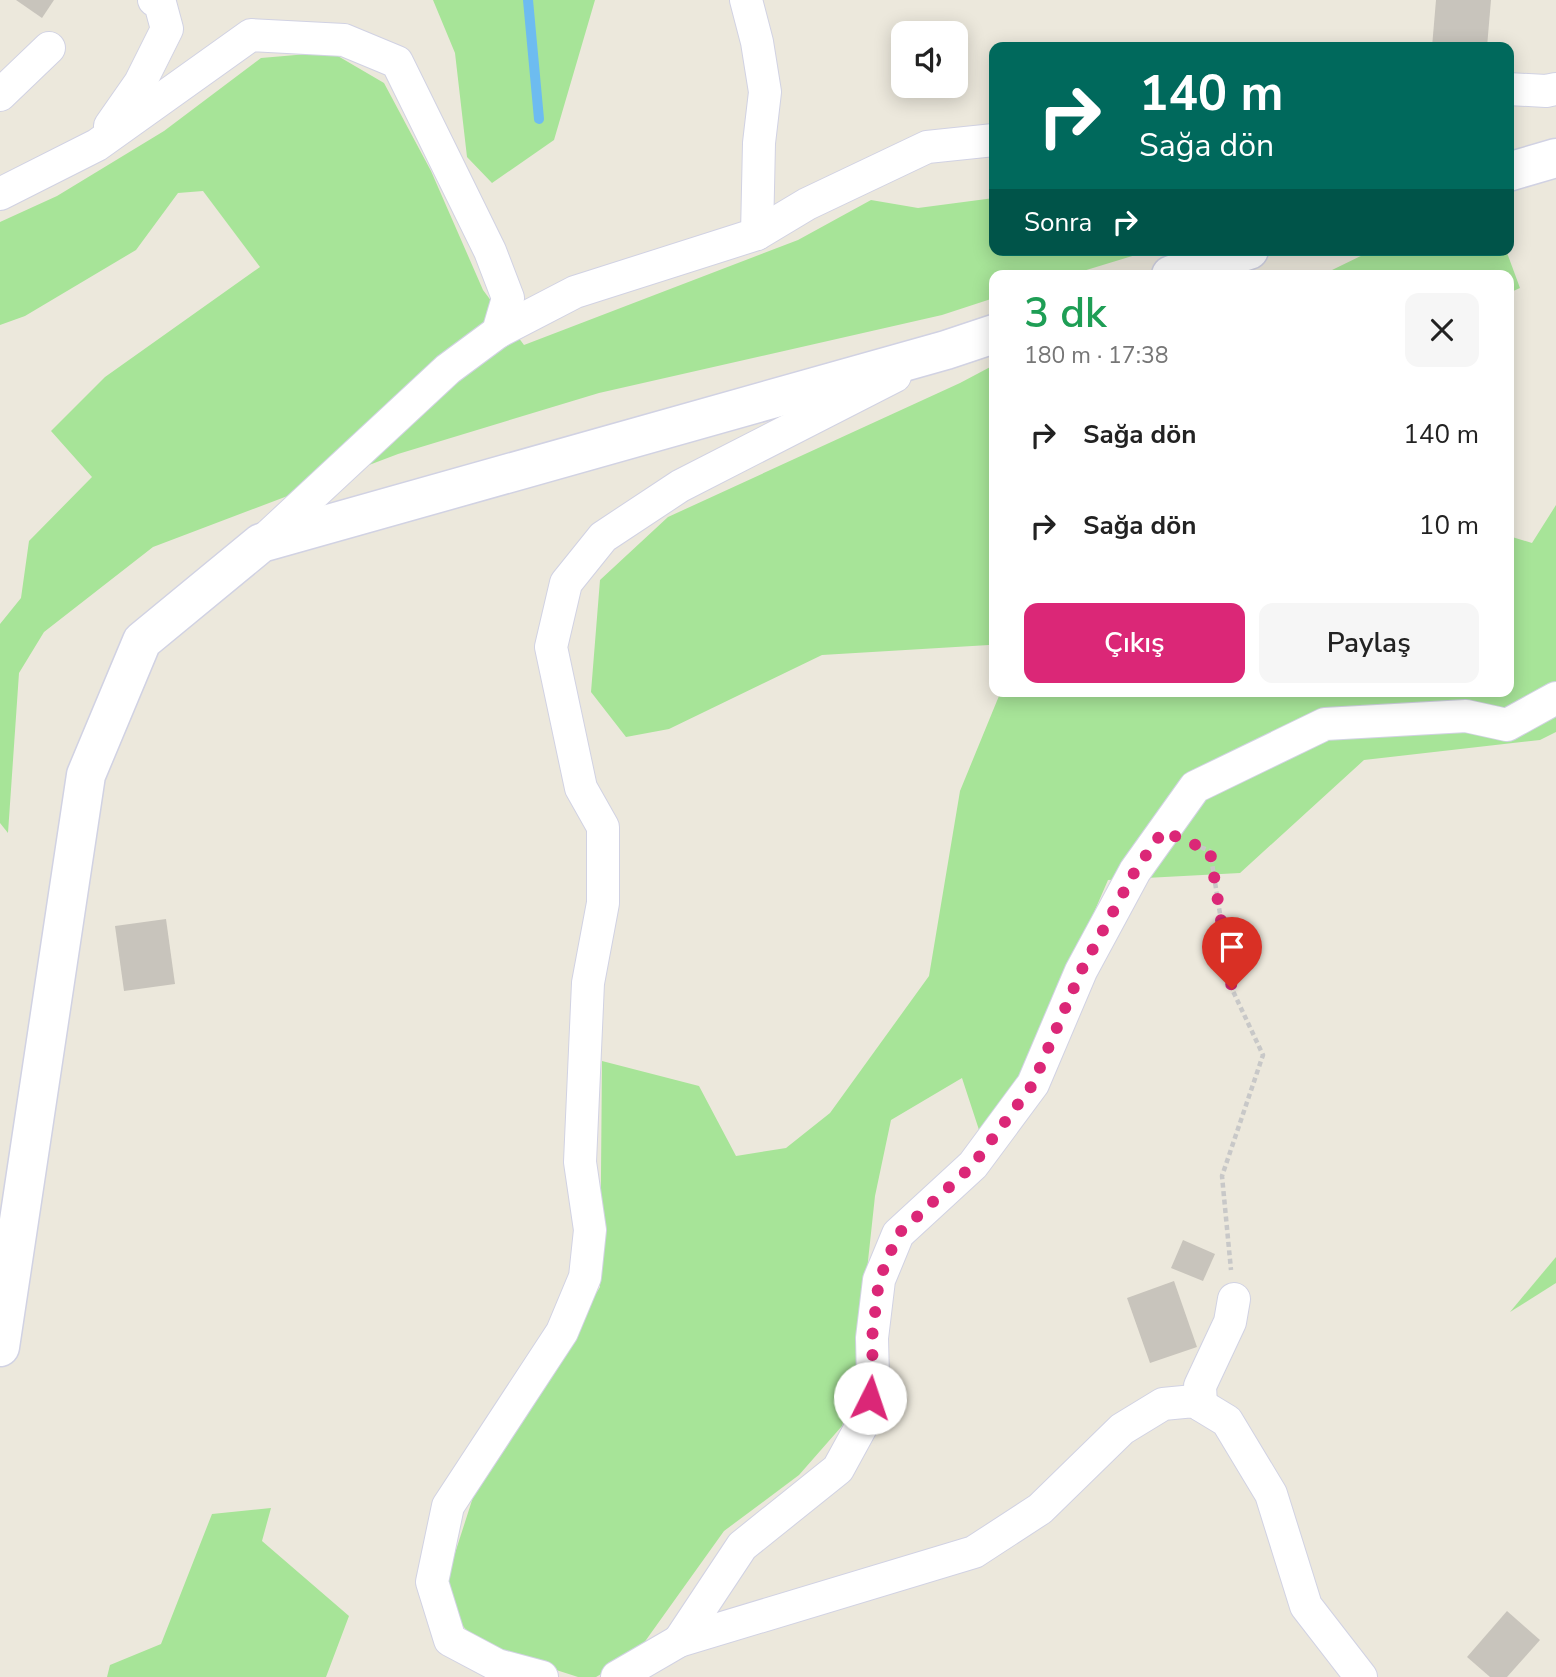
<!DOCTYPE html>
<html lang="tr">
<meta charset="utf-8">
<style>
:root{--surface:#fff;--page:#f6f6f6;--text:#222;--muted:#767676;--accent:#db2777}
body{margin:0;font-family:"Nunito Sans",sans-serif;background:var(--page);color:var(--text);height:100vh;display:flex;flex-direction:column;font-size:26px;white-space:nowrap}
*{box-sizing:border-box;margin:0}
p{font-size:23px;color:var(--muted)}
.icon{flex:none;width:38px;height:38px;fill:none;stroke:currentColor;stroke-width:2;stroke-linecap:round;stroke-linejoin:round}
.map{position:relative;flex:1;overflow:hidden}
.sheet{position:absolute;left:989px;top:270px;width:525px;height:427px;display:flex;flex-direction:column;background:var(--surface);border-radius:14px;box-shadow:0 4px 18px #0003}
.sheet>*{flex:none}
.banner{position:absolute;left:989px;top:42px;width:525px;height:214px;border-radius:14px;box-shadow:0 4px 18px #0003;background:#00695c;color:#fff;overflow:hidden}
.tools{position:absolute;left:891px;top:21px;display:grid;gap:14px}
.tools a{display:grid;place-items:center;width:77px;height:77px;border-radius:14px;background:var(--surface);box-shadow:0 4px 18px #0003;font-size:35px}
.pin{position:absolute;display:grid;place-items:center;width:60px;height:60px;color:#fff;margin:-72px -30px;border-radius:50% 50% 50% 0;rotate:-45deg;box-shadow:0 0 7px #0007}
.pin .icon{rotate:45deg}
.me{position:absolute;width:77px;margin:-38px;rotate:4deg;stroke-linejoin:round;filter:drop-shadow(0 0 5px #0008)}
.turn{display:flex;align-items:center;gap:24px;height:147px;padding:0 35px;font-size:32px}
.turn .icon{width:91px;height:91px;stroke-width:2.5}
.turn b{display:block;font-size:49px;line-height:60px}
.then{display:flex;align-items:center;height:66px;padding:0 35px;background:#0003;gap:14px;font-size:26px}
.round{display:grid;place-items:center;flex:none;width:74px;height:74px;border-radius:14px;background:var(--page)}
.headline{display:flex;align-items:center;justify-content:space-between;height:119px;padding:0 35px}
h1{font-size:42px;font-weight:600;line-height:52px;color:#1e9e55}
.button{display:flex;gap:14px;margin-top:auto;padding:14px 35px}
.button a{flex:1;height:80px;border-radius:14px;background:var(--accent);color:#fff;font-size:28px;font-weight:600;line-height:80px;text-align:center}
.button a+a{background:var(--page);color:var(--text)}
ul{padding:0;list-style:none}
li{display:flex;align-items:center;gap:21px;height:91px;padding:0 35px}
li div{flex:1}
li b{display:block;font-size:26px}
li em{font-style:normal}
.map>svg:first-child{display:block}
</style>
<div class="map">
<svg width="1556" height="1677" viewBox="0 0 1556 1677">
<rect width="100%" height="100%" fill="#ece8dc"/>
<g fill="#a7e498">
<polygon points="433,0 595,0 554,140 492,183 467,157 455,53"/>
<polygon points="331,52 384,83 431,171 483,290 524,345 798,240 871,200 918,208 994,198 994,250 1152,250 1070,275 994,275 994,298 942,315 599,393 398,454 153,547 44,632 19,673 8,833 0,823 0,624 21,598 29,541 92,477 51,431 105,377 260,267 203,191 178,193 136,250 25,316 0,325 0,222 57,196 164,131 261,58"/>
<polygon points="1373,250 1506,250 1520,288 1509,293 1508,275 1318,275 1330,271"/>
<polygon points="994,365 994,663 989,645 822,655 669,729 626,737 591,692 600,580 668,517 960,383"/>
<polygon points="1556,505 1556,732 1540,740 1364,760 1240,873 1108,880 1027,1067 981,1136 962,1078 891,1120 875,1196 855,1381 842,1426 799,1475 724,1531 636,1654 596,1677 578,1677 482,1646 457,1620 447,1578 475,1491 600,1287 602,1061 699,1086 736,1156 786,1148 830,1113 929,976 960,791 1001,691 1508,691 1509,536 1532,543"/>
<polygon points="1556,1257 1556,1283 1510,1312"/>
<polygon points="271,1508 262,1541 349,1616 326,1677 107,1677 110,1665 161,1644 212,1514"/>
</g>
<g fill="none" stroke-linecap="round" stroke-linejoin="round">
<polyline stroke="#6dbcf0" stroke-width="10" points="528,0 539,119"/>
</g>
<g fill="#c8c4bc">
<polygon points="16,0 54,0 42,18"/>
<polygon points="1436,0 1491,0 1487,47 1432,47"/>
<polygon points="166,919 175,984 124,991 115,926"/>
<polygon points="1183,1240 1215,1254 1203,1281 1171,1268"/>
<polygon points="1174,1281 1197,1347 1150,1363 1127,1298"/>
<polygon points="1507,1611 1540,1640 1507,1677 1490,1677 1467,1657"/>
</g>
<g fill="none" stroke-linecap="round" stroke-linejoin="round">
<g stroke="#d1d2e3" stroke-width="34">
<g id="street">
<polyline points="1508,89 1546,91 1556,89"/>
<polyline points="0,95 49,48"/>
<polyline points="110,126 140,83 167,29 160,3 154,0"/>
<polyline points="0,194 97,145 251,35 344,40 397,62 490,251 508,298 498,332 448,369 262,542"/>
<polyline points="757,234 807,204 927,147 994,140"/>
<polyline points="498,332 575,292 757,234 759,143 765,92 757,42 746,0"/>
<polyline points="1201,1405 1200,1386 1230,1322 1234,1299"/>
<polyline points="679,1641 742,1546 838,1469 867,1416 873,1378 872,1338 879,1280 898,1234 973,1165 1033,1084 1081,971 1135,871 1195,787 1325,724 1466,716 1507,725 1556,698"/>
<polyline points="542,1677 497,1665 450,1640 432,1582 448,1506 562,1332 585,1277 590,1230 580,1162 588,983 603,903 603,827 581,788 551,647 566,583 603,537 680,486 895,376"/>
<polyline points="617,1677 679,1641 974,1552 1040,1509 1122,1429 1163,1404 1194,1401 1227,1421 1271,1494 1306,1606 1361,1677"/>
</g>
</g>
<g stroke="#d1d2e3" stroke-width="41">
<g id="secondary">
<polyline points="1508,172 1556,158"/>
<polyline points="1171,275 1249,250"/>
<polyline points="0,1347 86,775 142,641 261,543 946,350 994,334"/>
</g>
</g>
<polyline stroke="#c8c8c8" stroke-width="4.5" stroke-dasharray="5 3.5" stroke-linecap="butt" points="1193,844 1210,851 1232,989 1263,1055 1222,1176 1231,1270"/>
<use href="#street" stroke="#fff" stroke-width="32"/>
<use href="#secondary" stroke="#fff" stroke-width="38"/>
</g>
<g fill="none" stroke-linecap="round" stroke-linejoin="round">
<polyline stroke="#db2777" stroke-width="12" stroke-dasharray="0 21.6" points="870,1398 873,1378 872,1338 879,1280 898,1234 973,1165 1033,1084 1081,971 1135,871 1163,831 1210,851 1232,989"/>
</g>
</svg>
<div class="tools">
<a><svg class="icon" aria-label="sound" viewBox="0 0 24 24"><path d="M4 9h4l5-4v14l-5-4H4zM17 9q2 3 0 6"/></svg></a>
</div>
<div class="pin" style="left:1232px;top:989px;background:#d93025"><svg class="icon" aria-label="arrive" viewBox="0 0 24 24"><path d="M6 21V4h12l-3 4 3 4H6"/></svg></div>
<svg class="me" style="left:870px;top:1398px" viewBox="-20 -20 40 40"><circle r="19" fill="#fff"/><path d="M0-13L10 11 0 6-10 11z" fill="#db2777"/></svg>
<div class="banner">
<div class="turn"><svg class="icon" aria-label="right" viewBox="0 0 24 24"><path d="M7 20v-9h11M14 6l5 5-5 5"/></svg><div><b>140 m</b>Sağa dön</div></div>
<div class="then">Sonra<svg class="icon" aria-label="right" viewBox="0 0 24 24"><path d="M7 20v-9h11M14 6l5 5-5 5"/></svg></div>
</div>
<section class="sheet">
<div class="headline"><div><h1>3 dk</h1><p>180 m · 17:38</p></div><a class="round"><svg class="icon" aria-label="close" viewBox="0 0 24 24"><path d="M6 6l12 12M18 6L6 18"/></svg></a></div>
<ul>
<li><svg class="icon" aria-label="right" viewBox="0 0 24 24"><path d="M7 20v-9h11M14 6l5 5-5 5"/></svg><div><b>Sağa dön</b></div><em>140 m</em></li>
<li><svg class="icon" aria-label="right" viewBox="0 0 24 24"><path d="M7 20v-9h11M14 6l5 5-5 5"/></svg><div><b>Sağa dön</b></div><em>10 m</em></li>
</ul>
<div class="button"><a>Çıkış</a><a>Paylaş</a></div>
</section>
</div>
